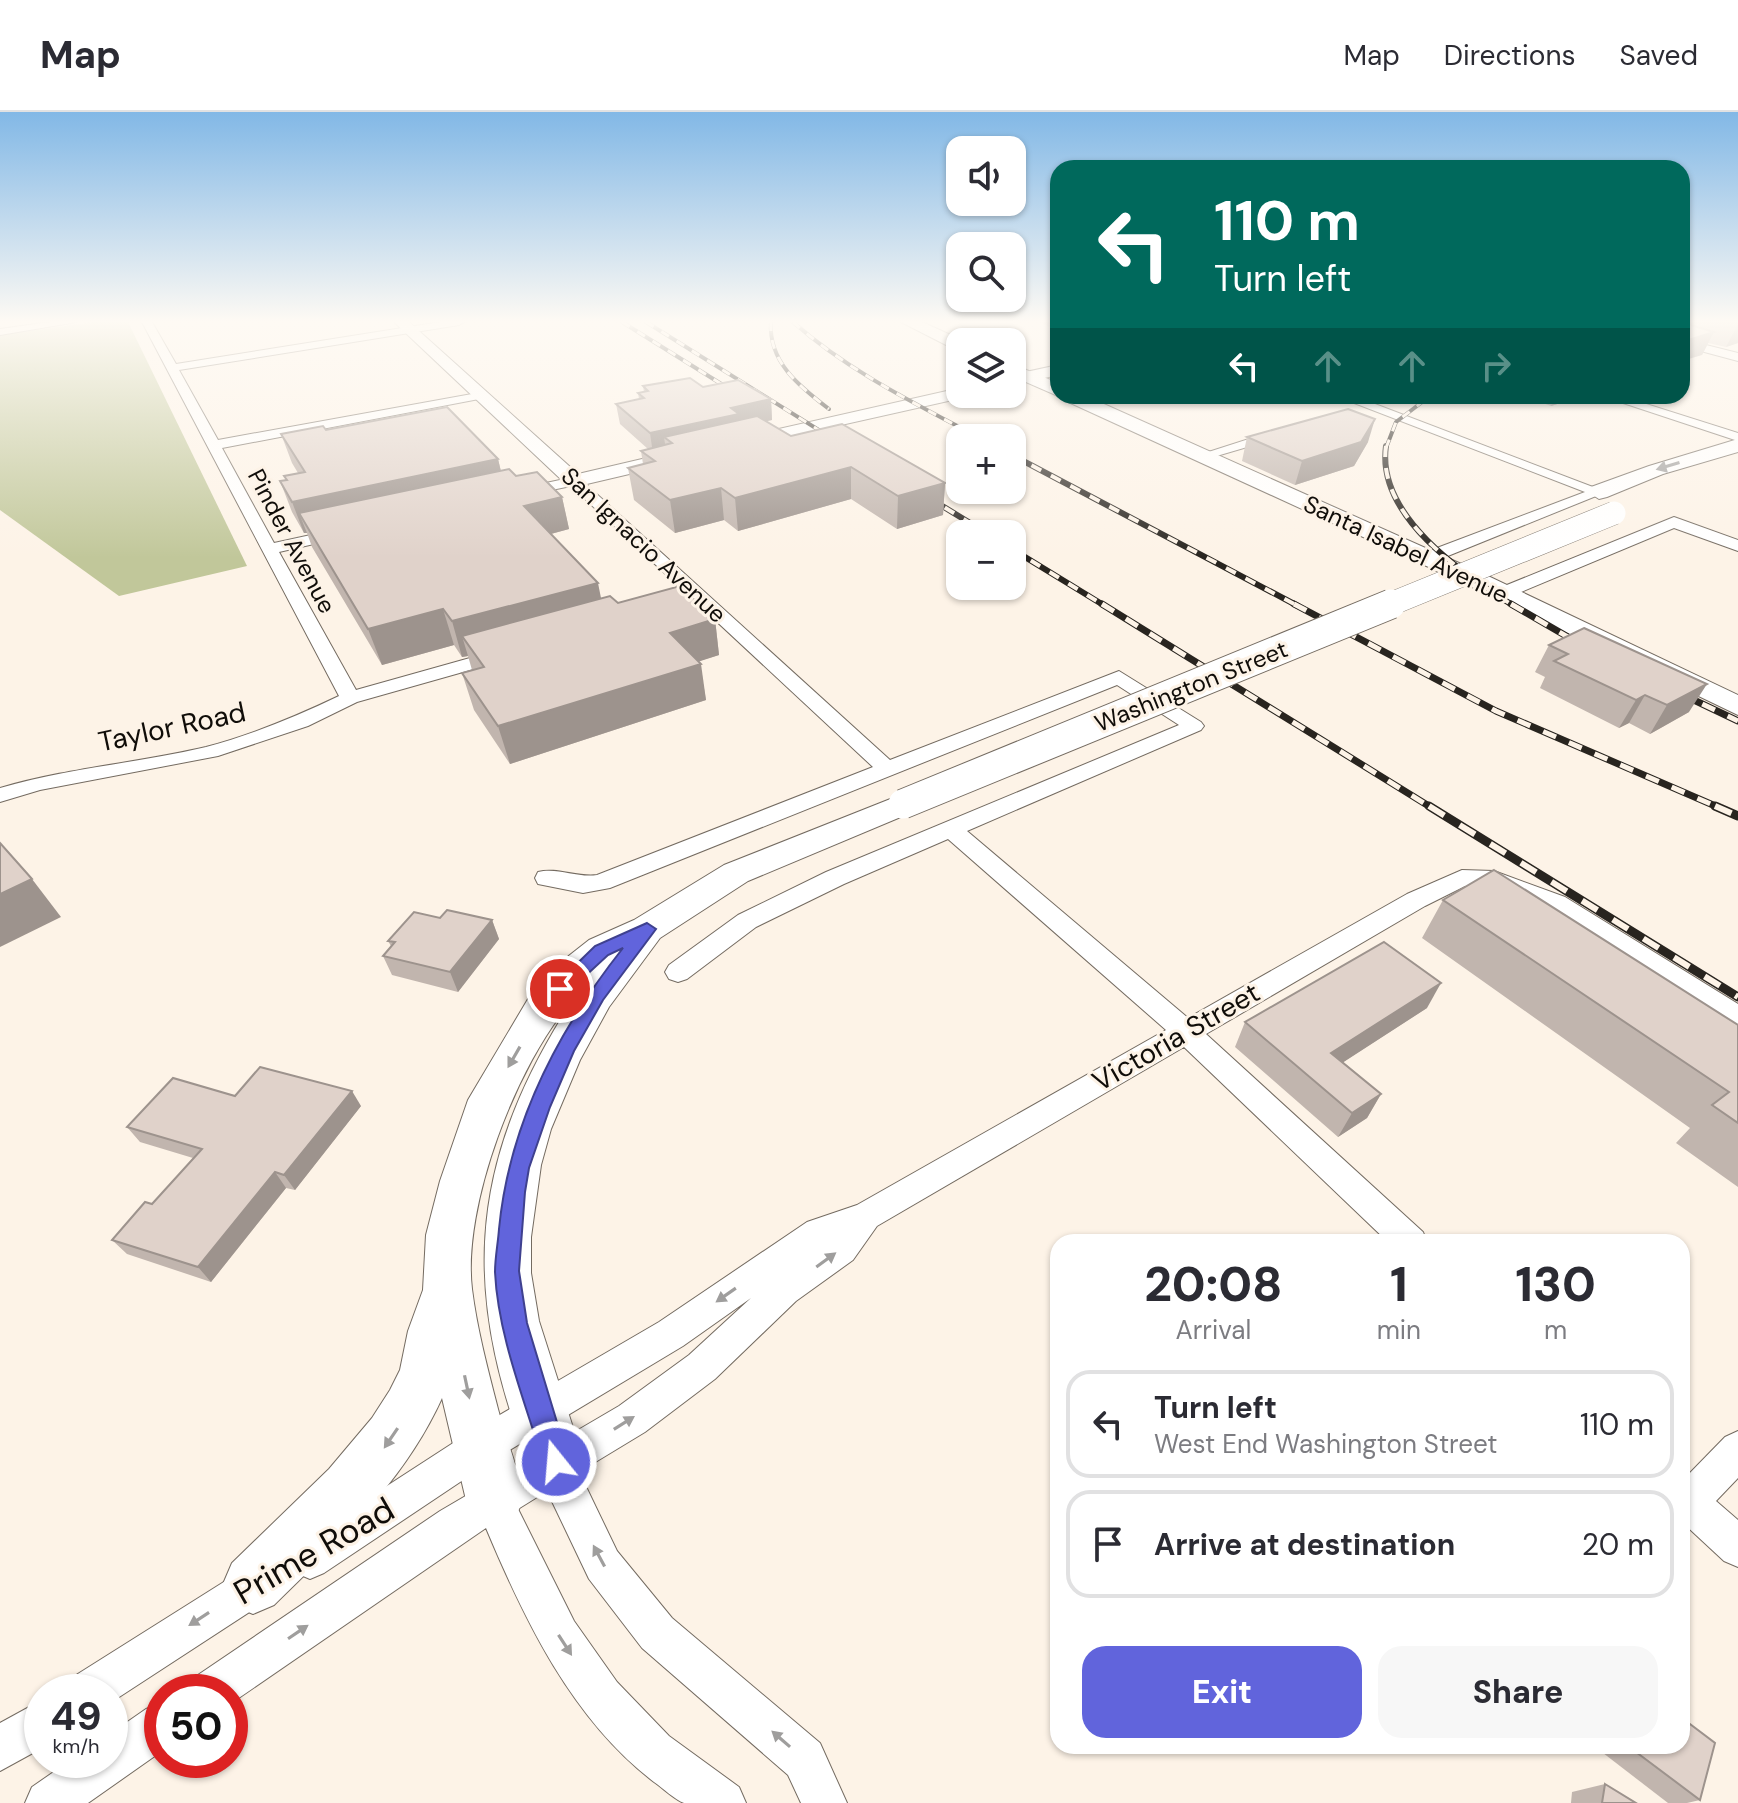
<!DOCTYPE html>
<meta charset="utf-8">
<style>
:root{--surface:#fff;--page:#f7f7f7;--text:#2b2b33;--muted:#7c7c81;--line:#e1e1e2;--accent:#6164dc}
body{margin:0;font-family:"DM Sans",sans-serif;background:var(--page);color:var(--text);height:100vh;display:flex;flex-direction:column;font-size:30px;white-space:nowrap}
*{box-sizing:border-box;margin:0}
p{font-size:26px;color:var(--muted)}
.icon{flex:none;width:44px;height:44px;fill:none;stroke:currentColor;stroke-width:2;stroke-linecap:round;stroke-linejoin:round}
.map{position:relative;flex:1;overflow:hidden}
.sheet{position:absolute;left:1050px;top:1122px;width:640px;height:520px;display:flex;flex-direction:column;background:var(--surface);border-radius:24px;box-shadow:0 2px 6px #0004}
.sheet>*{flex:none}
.banner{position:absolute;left:1050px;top:48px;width:640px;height:244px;border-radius:24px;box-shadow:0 2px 6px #0004;background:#00695c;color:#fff;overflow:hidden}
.tools{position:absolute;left:946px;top:24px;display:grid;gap:16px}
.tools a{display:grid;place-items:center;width:80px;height:80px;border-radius:16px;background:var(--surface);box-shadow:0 2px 6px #0004;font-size:40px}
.speed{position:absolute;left:24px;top:1562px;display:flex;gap:16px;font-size:40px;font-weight:700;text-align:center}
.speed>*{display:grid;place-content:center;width:104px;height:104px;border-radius:50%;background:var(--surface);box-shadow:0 2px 6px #0004;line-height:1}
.speed small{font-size:20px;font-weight:400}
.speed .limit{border:12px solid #d22;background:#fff;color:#111}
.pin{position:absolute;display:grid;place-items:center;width:68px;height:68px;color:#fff;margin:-34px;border:4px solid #fff;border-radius:50%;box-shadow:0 2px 8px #0007}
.me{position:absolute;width:88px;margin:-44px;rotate:343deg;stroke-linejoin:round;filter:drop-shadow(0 0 6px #0008)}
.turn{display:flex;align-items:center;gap:28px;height:168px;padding:0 32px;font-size:36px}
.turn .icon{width:104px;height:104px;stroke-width:2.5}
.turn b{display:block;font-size:56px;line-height:68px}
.lanes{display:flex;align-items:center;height:76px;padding:0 32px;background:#0003;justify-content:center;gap:40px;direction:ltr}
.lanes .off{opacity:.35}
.eta{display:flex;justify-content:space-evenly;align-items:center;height:136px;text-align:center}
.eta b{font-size:48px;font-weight:800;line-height:56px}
.action{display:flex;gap:16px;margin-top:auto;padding:16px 32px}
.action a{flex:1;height:92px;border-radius:24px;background:var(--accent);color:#fff;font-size:32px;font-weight:800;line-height:92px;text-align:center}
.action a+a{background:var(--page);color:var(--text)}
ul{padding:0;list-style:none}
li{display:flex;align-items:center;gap:24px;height:108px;margin:0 16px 12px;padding:0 16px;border:4px solid var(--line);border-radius:24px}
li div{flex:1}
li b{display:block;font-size:30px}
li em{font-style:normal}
header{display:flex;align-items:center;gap:48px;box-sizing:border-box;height:112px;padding:0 40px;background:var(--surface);border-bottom:2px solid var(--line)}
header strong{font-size:38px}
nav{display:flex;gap:44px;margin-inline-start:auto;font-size:28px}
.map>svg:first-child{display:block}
</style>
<header>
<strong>Map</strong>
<nav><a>Map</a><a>Directions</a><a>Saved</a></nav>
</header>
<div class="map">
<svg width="1738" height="1691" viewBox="0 0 1738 1691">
<rect width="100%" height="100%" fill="#fdf3e7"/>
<polygon fill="#c1c79a" points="94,210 128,210 247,454 119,484 0,398 0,223"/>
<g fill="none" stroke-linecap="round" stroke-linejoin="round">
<g stroke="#746b61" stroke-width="2">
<g id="minor">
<polygon points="50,210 77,210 0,223 0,217"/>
<path d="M142 210H152L176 252 440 210H464L459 213 179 258 218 328 483 280V286L479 287 222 336 274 431 343 416 351 421 349 424 279 440 356 578 502 537 511 543 509 547 357 590 308 614 218 644 40 678 0 690V676C68 656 138 651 206 635 252 623 297 604 339 584Z"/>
<polygon points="1682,227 1738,241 1738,249 1682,234"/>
<polygon points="1336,284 1354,284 1606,380 1433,450 1421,450 1419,446 1421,442 1585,380"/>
<polygon points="1602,284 1621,284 1738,321 1738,329"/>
<polygon points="1280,317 1287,321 1285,324 1203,348 1196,344"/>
<path d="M574 365 579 366 890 648 1119 559 1201 610 1204 614 1201 618 967 719 1188 906 1407 782 1462 758 1494 759 1565 785 1738 892V915L1728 912 1547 797 1492 775 1465 774 1425 794 1206 922 1423 1120 1427 1130H1388L1184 935 877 1114 853 1148 796 1189 715 1267 645 1320 579 1360 617 1439 672 1506 820 1631 847 1691H801L788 1663 642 1536 589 1467 547 1379 518 1397 574 1509 617 1570 669 1624 739 1675 746 1691C730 1691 699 1691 684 1691 675 1688 663 1676 654 1670 572 1607 525 1509 486 1416L230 1592V1580H188L195 1565 440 1399 619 1294 689 1243 751 1186 683 1234 493 1348 324 1461 310 1467 296 1461 290 1447 296 1433 467 1322 659 1210 807 1110 857 1093 1166 918 948 727 844 772 756 815 687 867 678 870 669 867 665 860 669 853 738 803 826 760 1179 613 1117 573 610 776 583 781 538 772 535 766 538 760C557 755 577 766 597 763L873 655 571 374 518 385 511 381 513 378Z"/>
<polygon points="1674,405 1738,428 1738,439 1674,416 1509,485 1497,485 1494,481 1497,477"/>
<polygon points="1738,1319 1738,1366 1716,1389 1738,1408 1738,1455 1724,1449 1682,1410 1682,1365 1685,1366 1725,1325"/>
<polygon points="260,1450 274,1456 280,1470 274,1484 110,1591 110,1580 66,1580 73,1565 246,1456"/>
<polygon points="42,1588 42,1636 0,1659 0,1611"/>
<polygon points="162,1591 162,1639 88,1691 25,1691 32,1675 71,1648 110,1648 110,1622 146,1597"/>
</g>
</g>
<g stroke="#746b61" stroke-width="2">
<g id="tertiary">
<polygon points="394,210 409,210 578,362 672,340 681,346 672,352 574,375 567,373"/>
<polygon points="1058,253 1058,263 1012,273 1012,263"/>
<polygon points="960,276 960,282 968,282 966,285 739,336 730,331 739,326"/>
</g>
</g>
<g stroke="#746b61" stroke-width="2">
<g id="secondary">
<polygon points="901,210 922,210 966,230 960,230 960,238 954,237"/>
<polygon points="1012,252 1058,271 1058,284 1012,264"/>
<polygon points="1062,284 1086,284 1488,464 1738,583 1738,603 1470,474 1064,288"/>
<polygon points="1738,327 1738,340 1663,362 1607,385 1599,387 1588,380 1591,375 1649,354"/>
<path d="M903 682 915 685 919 692 915 699 748 769 660 826 609 895 580 948 551 1017 541 1053 531 1125V1161L539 1209 584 1350 576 1370 556 1378 536 1370C461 1186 464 1057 572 889 517 951 462 1094 472 1177 477 1217 488 1258 498 1297 505 1325 519 1356 522 1385 522 1393 517 1401 514 1408L494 1416 474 1408 466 1388 442 1286C404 1370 339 1429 274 1493L253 1502 232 1493 223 1472 232 1451 329 1357 372 1306 390 1278 400 1258 408 1219 423 1178 426 1123 440 1069 468 988 531 882 561 850 589 828 634 808 724 753Z"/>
</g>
</g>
<use href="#minor" fill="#fff" fill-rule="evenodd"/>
<use href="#tertiary" fill="#fff" fill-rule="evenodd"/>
<use href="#secondary" fill="#fff" fill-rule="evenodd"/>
<g stroke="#28241f" stroke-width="4">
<g id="rail-far3">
<polyline points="622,210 739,283"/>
<polyline points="646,210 838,330"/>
<path d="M771 210C768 250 800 275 829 297"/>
<path d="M793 210C848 259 916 292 980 326"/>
<polyline points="1386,336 1396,310 1430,284"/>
</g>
</g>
<g stroke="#28241f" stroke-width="6">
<g id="rail-far2">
<path d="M1386 334C1376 404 1463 462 1514 494"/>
<polyline points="1012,343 1298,494"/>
<polyline points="926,384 988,422"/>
<polyline points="1012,437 1105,494"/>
</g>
</g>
<g stroke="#28241f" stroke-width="7">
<g id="rail-far1">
<polyline points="1102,492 1432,696"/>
<polyline points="1294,492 1496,599 1720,696"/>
<polyline points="1511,492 1587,536"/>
<polyline points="1677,580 1738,609"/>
</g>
</g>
<g stroke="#28241f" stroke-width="9">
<g id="rail">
<polyline points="1429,694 1738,885"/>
<polyline points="1715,694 1738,704"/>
</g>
</g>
<use href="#rail-far3" stroke="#fdf3e7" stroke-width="3" stroke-dasharray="9" stroke-linecap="butt"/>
<use href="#rail-far2" stroke="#fdf3e7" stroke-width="4" stroke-dasharray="11" stroke-linecap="butt"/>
<use href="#rail-far1" stroke="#fdf3e7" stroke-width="5" stroke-dasharray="14" stroke-linecap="butt"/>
<use href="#rail" stroke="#fdf3e7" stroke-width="6" stroke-dasharray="18" stroke-linecap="butt"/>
<g stroke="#746b61" stroke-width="24" stroke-linecap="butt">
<polyline id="secondary-bridge-far1" points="1386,494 1614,401"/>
</g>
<g stroke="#746b61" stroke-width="31" stroke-linecap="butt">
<polyline id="secondary-bridge" points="903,692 1391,492"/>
</g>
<use href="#secondary-bridge-far1" stroke="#fff" stroke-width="23"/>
<use href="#secondary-bridge" stroke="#fff" stroke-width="29"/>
</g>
<g fill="#c1b5ae">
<polygon points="1039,210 1058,210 1058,218"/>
<polygon points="1682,210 1738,210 1738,231 1726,235 1708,231 1702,243"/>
<polygon points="643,274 703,275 771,287 772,308 766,309 791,324 945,371 943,403 897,417 851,387 738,419 724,408 675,421 634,388 628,356 643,352 641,339 648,337 620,312 616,292 639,287 638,281 644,280"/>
<polygon points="1475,284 1582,284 1551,294 1523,284 1498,292"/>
<polygon points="326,318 498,347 501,359 562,385 569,417 551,422 601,487 618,491 715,507 719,543 699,549 706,588 510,652 474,598 462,561 472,558 468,544 462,545 454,533 382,553 312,435 307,421 304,421 292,400 280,369 286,368 298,361 292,351 281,322"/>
<polygon points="1247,325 1368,330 1354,354 1295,373 1242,349"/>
<polygon points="1549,533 1689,600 1650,622 1629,611 1619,616 1540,576 1545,565 1535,560"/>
<polygon points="1443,788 1738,913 1738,1075 1676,1031 1690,1016 1422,826"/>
<polygon points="440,806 492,808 499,827 458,880 392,863 383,844 391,834 388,829"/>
<polygon points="1427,896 1343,950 1381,982 1367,1006 1338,1025 1235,935 1245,910"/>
<polygon points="235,984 361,994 295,1078 286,1076 211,1170 127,1142 112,1128 152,1092 193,1046 140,1030 127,1015"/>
<polygon points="1594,1634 1682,1634 1700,1688 1687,1691 1668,1691"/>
<polygon points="1605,1672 1636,1691 1571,1691 1572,1680"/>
</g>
<g fill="#9d938d">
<polygon points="1738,212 1738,231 1726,235"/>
<polygon points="1714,220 1702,243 1682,249 1682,230"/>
<polygon points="1502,284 1523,284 1498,292"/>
<polygon points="1555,284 1582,284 1551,294"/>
<polygon points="771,287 772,308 672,331 664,325 666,339 653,342 650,321 731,296"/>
<polygon points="1375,307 1368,330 1354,354 1295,373 1302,349"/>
<polygon points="498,347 505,377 299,401 307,421 304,421 292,390"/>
<polygon points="851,355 851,387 738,419 735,386"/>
<polygon points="945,371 943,403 897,417 898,384"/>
<polygon points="721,376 724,408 675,421 670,388"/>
<polygon points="562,385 569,417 532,427 524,394"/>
<polygon points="598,471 605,506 462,524 468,544 462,545 452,509"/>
<polygon points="443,497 454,533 382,553 368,517"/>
<polygon points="715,507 719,543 676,557 670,521"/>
<polygon points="701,552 706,588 510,652 498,614"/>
<polygon points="1707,572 1689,600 1650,622 1667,593"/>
<polygon points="1645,583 1629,611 1619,616 1636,588"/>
<polygon points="32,767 61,805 0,835 0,782"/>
<polygon points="492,808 499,827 458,880 450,860"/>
<polygon points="1441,871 1427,896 1319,966 1331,941"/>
<polygon points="352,979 361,994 295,1078 284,1063"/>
<polygon points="1381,982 1367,1006 1338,1025 1352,1001"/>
<polygon points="275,1060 286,1076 211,1170 198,1155"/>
</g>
<g fill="#e0d2ca" stroke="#9d938d" stroke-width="2">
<polygon points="1682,210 1691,210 1691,213 1714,220 1682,230"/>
<polygon points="690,266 703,275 738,268 771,287 731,296 739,302 650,321 616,292 644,286 638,281 648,279 643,274"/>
<polygon points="447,295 498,347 292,390 280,369 287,368 284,364 305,360 281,322 323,314 326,318"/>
<polygon points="1348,297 1375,307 1361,330 1302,349 1247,325"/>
<polygon points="757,304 791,324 842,312 945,371 898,384 851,355 735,386 721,376 670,388 628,356 655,349 641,339 672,331 664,325"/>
<polygon points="509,357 516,364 537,360 562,385 524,394 598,471 452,509 443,497 368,517 299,401"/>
<polygon points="680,474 715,507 670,521 701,552 498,614 462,561 484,555 462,524 610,484 618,491"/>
<polygon points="1584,516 1707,572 1667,593 1645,583 1636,588 1554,549 1568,542 1549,533"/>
<polygon points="0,731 32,767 0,782"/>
<polygon points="1494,758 1738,913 1738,1011 1712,993 1729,980 1443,788"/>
<polygon points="447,798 492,808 450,860 383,844 395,830 388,829 414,800 440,806"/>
<polygon points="1384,830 1441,871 1331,941 1381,982 1352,1001 1245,910"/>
<polygon points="260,955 352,979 284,1063 275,1060 198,1155 112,1128 145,1090 152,1092 202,1037 127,1015 173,966 235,984"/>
<polygon points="1682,1606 1715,1631 1700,1688 1628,1634 1682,1634"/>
<polygon points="1605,1672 1636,1691 1602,1691"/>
</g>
<defs><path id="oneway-solid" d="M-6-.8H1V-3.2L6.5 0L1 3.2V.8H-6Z" transform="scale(2)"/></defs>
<g fill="#9f9e9d">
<use href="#oneway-solid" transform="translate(1668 354) rotate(163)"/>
<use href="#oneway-solid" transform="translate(514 945) rotate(120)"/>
<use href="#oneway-solid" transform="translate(826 1148) rotate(-36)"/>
<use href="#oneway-solid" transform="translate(726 1183) rotate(145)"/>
<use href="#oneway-solid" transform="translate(467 1275) rotate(78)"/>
<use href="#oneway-solid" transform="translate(624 1311) rotate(-32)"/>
<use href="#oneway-solid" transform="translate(391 1326) rotate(124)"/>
<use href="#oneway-solid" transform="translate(599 1444) rotate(-118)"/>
<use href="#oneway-solid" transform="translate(199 1507) rotate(147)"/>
<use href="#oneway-solid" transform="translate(298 1520) rotate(-34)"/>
<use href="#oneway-solid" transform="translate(565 1533) rotate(57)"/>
<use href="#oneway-solid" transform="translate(781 1627) rotate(-139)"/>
</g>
<linearGradient id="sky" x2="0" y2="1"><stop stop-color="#82b8e6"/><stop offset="0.47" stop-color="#fefaf4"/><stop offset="1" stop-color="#fefaf4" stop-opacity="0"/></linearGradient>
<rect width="1738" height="446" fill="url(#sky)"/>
<path fill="#6164dc" stroke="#3f418f" stroke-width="2" d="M647 811 656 817 603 888 574 939 550 995 529 1056 525 1080 519 1159 527 1211 569 1350 565 1359 556 1363 547 1359 543 1350C525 1289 498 1224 495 1160 495 1146 498 1131 499 1117 509 1012 558 918 623 836L608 843 567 881 560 884 551 877 595 834Z"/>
<g text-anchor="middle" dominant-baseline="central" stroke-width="6" stroke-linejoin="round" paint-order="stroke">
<g font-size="24" fill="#100d09" stroke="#fdf3e7">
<text transform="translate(292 429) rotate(62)">Pinder Avenue</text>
<text transform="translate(644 433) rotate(43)">San Ignacio Avenue</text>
<text transform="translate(1406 437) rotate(25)">Santa Isabel Avenue</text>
<text transform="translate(1191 574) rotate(-22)">Washington Street</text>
</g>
<g font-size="28" fill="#100d09" stroke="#fdf3e7">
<text transform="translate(172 615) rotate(-12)">Taylor Road</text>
<text transform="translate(1176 925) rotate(-30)">Victoria Street</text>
</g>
<g font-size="34" fill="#100d09" stroke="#fdf3e7">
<text transform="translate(314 1439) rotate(-30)">Prime Road</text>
</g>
</g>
</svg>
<div class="tools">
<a><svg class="icon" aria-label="sound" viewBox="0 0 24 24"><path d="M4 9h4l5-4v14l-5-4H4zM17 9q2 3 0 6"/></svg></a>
<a><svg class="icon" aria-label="search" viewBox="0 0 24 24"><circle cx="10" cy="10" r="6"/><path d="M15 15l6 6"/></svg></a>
<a><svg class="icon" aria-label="layers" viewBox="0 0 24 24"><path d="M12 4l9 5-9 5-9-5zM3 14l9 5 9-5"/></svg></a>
<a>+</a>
<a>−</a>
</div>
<div class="speed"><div>49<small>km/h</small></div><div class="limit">50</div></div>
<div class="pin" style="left:560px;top:877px;background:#d93025"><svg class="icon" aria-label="arrive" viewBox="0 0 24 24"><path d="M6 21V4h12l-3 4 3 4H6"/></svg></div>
<svg class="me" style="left:556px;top:1350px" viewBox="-20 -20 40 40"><circle r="17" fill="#6164dc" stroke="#fff" stroke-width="3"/><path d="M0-11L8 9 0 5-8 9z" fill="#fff"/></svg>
<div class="banner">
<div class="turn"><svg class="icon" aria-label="left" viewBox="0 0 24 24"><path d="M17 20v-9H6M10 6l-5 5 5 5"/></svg><div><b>110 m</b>Turn left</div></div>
<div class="lanes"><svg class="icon" aria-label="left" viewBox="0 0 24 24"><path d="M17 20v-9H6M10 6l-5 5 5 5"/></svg><svg class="icon off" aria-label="ahead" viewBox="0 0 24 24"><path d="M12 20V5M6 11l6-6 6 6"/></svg><svg class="icon off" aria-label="ahead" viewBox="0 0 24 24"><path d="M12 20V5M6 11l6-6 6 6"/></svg><svg class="icon off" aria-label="right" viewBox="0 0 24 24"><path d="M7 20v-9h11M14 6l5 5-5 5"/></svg></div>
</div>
<section class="sheet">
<div class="eta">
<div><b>20:08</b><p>Arrival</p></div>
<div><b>1</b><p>min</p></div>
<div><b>130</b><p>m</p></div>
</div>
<ul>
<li><svg class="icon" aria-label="left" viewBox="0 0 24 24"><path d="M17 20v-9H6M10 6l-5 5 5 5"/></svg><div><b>Turn left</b><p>West End Washington Street</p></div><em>110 m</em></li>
<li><svg class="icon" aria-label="arrive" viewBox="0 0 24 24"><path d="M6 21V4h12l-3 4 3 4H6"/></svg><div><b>Arrive at destination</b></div><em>20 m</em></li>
</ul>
<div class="action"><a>Exit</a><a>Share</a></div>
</section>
</div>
